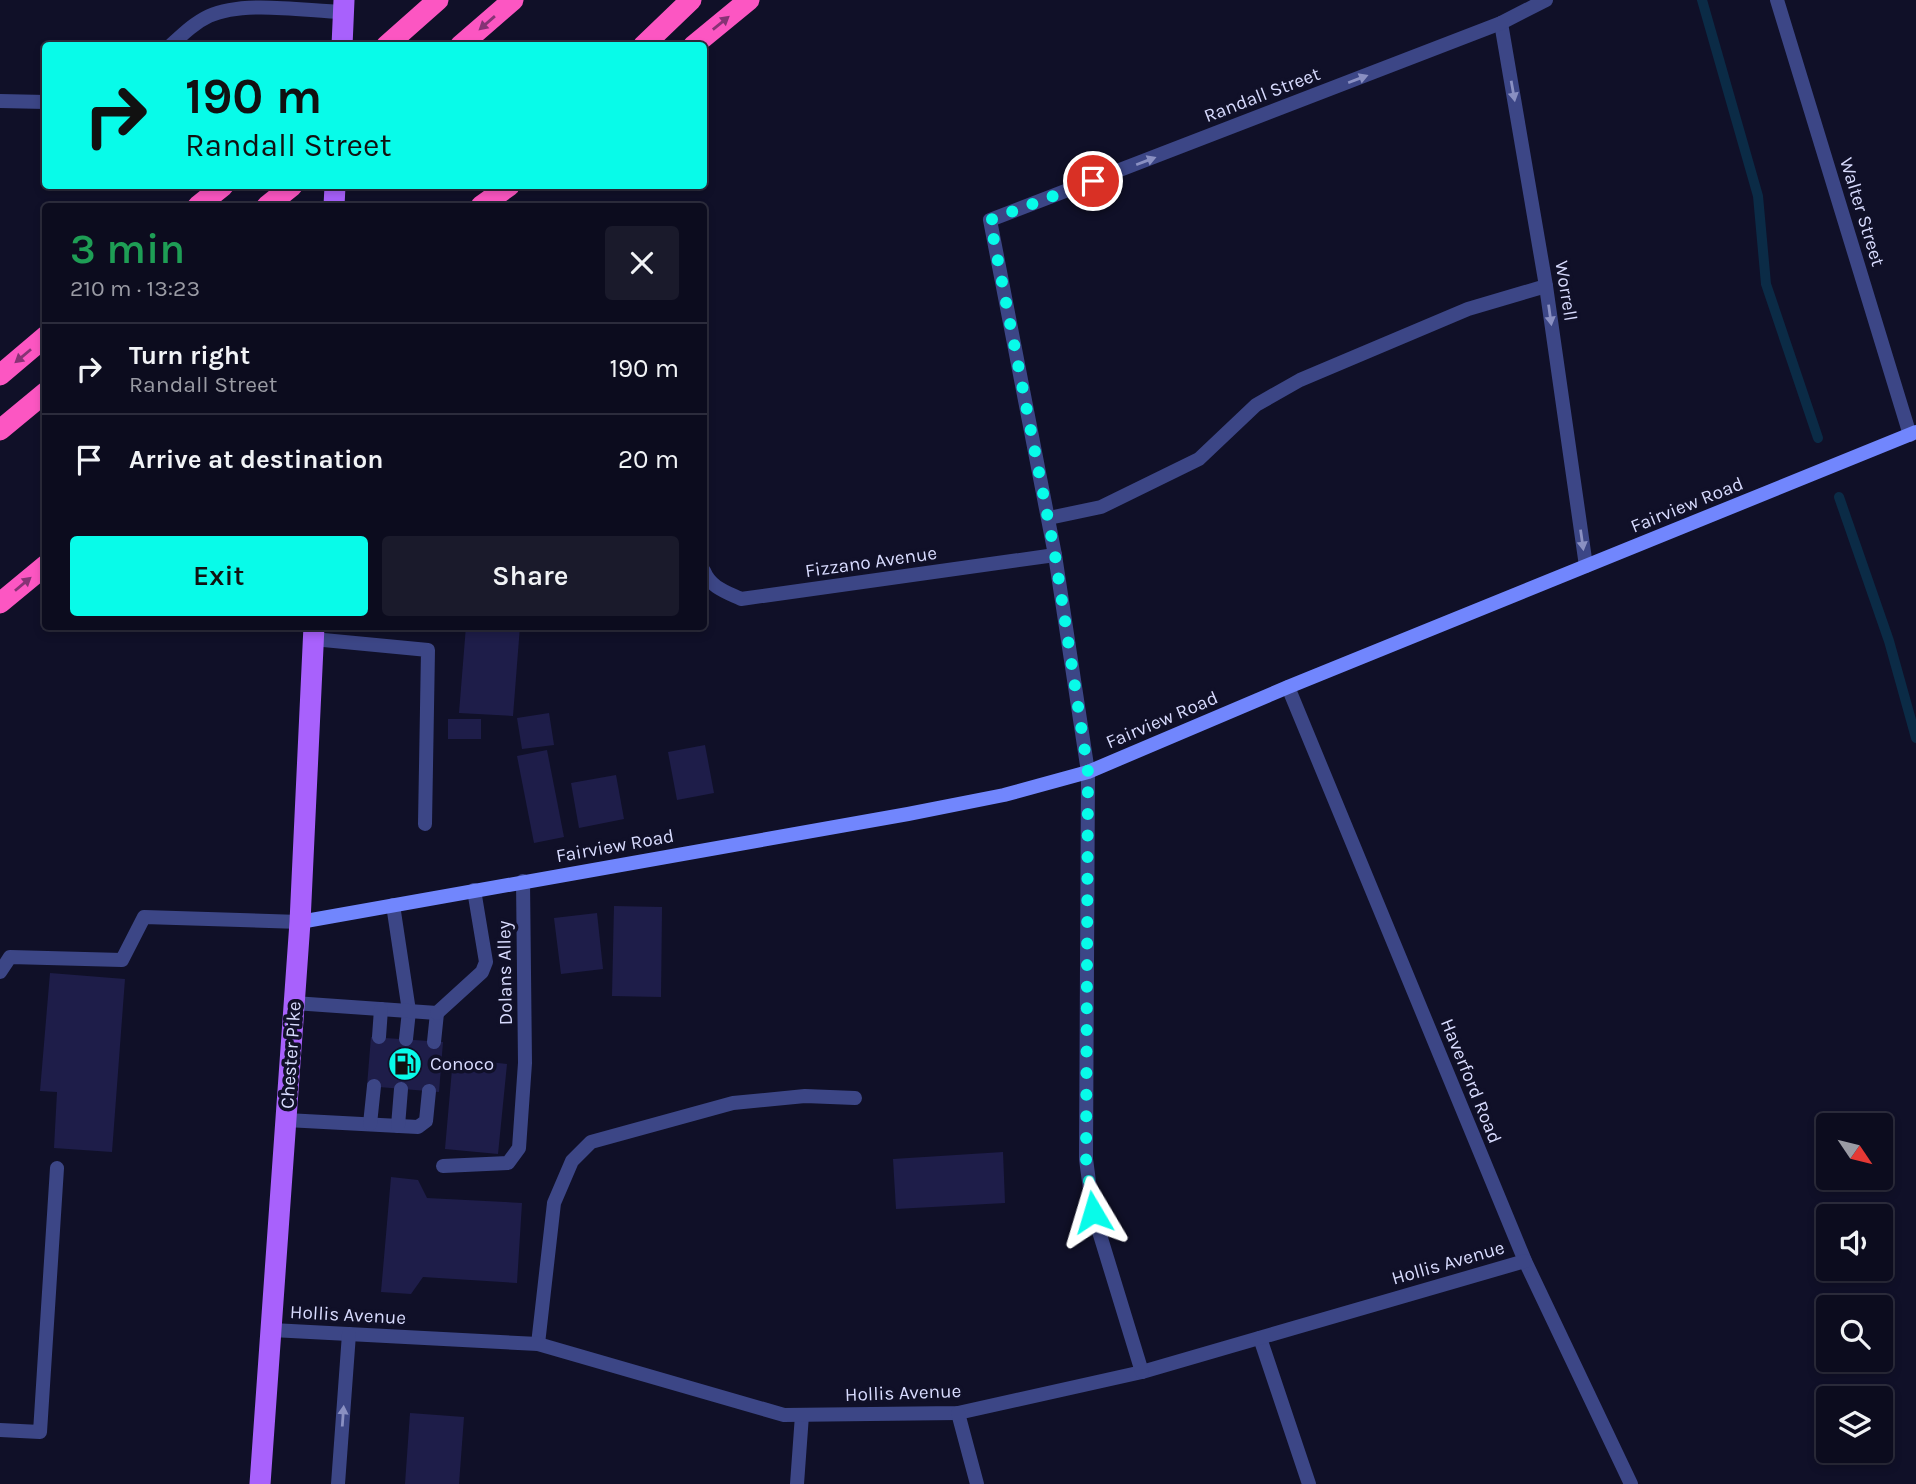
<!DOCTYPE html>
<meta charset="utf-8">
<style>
:root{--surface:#0c0c1e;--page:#1a1a2b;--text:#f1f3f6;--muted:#9a9ba4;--line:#2c2c3c;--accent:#08fbe9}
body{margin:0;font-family:Karla,sans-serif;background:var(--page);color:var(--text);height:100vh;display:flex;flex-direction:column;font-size:26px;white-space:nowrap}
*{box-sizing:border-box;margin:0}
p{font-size:23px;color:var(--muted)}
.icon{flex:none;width:38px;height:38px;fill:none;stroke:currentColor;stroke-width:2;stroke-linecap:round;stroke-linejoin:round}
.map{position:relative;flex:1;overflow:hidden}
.details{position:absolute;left:42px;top:203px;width:665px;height:427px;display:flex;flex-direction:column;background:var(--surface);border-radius:7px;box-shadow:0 4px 10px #0003,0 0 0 2px var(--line)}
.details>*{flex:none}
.banner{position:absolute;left:42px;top:42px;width:665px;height:147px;border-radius:7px;box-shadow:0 4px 10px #0003,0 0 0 2px var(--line);background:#08fbe9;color:#111;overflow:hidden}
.needle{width:46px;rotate:125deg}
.fabs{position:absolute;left:1816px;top:1113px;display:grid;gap:14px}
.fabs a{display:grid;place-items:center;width:77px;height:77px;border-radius:7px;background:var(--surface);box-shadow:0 4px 10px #0003,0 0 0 2px var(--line);font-size:35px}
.pin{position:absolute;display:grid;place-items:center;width:60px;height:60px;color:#fff;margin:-30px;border:4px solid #fff;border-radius:50%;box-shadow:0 2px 7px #0007}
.me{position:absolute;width:77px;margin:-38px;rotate:353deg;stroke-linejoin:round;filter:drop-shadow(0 0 5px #0008)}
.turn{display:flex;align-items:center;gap:24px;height:147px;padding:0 28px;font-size:32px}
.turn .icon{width:91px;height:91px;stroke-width:2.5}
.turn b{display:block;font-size:49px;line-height:60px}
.round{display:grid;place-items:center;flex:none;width:74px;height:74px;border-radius:7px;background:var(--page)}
.overview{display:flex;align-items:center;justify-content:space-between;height:119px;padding:0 28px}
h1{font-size:42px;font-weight:600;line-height:52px;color:#1e9e55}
.cta{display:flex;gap:14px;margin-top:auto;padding:14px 28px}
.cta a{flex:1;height:80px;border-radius:7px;background:var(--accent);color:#111;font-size:28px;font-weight:600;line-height:80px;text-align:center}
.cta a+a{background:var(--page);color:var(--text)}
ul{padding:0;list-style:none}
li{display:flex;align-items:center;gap:21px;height:91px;padding:0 28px;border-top:2px solid var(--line)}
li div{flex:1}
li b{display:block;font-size:26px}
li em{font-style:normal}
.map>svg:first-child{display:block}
</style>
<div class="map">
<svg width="1916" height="1484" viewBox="0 0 1916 1484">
<rect width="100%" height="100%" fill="#101028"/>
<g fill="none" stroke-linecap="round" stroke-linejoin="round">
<g stroke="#0b2b46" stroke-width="10">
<polyline points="1702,0 1758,196 1766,284 1818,438"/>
<polyline points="1839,497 1889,641 1916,738"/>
</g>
</g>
<g fill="#1e1d49">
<polygon points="466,626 520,626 513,716 459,713"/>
<polygon points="549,713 554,745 522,749 517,718"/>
<rect x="448" y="719" width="33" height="20"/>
<polygon points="705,745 714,793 677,800 668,752"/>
<polygon points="547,750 564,837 534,843 517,756"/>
<polygon points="616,775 624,819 579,828 571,783"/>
<polygon points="614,906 662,907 661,997 612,996"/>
<polygon points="597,913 603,969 561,974 554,918"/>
<polygon points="50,973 125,979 112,1152 54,1148 57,1092 40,1091"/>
<polygon points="371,1037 443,1042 439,1092 367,1086"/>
<polygon points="453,1058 507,1064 498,1154 445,1149"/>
<polygon points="1003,1152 1005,1203 896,1209 893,1159"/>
<polygon points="391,1177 418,1180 427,1198 522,1203 517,1283 423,1277 411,1294 381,1292"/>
<polygon points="410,1413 464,1417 459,1484 405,1484"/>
</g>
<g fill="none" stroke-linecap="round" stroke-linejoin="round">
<g stroke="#3c4686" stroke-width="14">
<polyline points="1049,518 1101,507 1199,459 1256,405 1300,380 1468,309 1546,286"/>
<polyline points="313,639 428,650 425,824"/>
<polyline points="393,905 409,1011 406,1039"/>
<polyline points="0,972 10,957 122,960 144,917 300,922"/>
<polyline points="294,1003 437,1013 434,1042"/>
<polyline points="437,1013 482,972 486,962 474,890"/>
<polyline points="379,1037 381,1009"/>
<polyline points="286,1120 418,1127 426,1121 429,1091"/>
<polyline points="370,1124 374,1086"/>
<polyline points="398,1126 401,1089"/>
<polyline points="443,1166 508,1163 519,1148 525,1063 523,881"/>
<polyline points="1260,1338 1309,1484"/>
<polyline points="538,1344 554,1203 572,1161 591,1142 733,1103 805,1096 855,1098"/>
<polyline points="0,1430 40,1432 57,1168"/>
<polyline points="797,1484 802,1415"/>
</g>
<g stroke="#3c4686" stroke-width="14">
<polyline points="1777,0 1910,435"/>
<polyline points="1501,23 1546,286 1586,566"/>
<path d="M170 46C182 35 194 23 209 16 244 0 305 11 343 12"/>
<polyline points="0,101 46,102"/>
<path d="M704 571C710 587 726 592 741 599L1055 555"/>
<polyline points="1288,687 1525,1261 1631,1484"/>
<polyline points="272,1330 538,1344 784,1415 958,1413 1142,1372 1525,1261"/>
<polyline points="1142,1372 1093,1212 1086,1159 1088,772 1055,555 990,220 1501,23 1546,0"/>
<polyline points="958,1413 977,1484"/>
<polyline points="338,1484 349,1334"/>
</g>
<polyline stroke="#7186fd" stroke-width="14" points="300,922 908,814 1004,795 1088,772 1288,687 1916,432"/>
<g stroke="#a861fc" stroke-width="21">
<polyline points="342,46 344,0"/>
<polyline points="334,206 335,186"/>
<polyline points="260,1484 300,922 314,626"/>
</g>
<g stroke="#fc56c2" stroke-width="21">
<polyline points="386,46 438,0"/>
<polyline points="460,46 513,0"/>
<polyline points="643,46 691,0"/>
<polyline points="693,46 749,0"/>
<polyline points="198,206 223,186"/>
<polyline points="267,206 292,186"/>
<polyline points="481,206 509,186"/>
<polyline points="0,375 46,336"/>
<polyline points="0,430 46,392"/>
<polyline points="0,603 46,565"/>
</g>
</g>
<defs><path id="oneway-solid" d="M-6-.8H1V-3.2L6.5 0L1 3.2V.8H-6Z" transform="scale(1.75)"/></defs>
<g fill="#863375">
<use href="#oneway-solid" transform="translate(487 23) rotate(139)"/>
<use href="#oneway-solid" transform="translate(721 23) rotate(-39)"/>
<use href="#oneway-solid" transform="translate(23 356) rotate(140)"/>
<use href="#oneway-solid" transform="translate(23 584) rotate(-40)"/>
</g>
<g fill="#8a90c2">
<use href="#oneway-solid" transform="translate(1358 79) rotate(-21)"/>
<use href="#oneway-solid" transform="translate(1513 91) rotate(80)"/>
<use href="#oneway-solid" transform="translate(1146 161) rotate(-21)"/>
<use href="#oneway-solid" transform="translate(1550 315) rotate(82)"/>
<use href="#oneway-solid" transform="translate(1582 540) rotate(82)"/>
<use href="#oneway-solid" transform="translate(343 1416) rotate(-86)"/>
</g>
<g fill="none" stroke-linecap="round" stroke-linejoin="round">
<polyline stroke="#08fbe9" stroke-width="12" stroke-dasharray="0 21.6" points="1093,181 990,220 1055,555 1088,772 1086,1159 1093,1212"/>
</g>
<defs>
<g id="fuel-disc" transform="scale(1.75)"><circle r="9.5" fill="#08fbe9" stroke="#101028"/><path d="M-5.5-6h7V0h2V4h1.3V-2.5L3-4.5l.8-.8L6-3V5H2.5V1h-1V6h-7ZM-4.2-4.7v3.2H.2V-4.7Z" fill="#111"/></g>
</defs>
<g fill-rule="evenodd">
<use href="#fuel-disc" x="405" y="1064"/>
</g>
<g text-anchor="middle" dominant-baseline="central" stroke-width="7" stroke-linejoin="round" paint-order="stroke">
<g font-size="19" fill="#d8dbfe" stroke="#101028">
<text transform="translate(1262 95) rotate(-21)">Randall Street</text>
<text transform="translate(1862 212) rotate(73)">Walter Street</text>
<text transform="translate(1566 291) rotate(81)">Worrell</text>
<text transform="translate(1687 505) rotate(-22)">Fairview Road</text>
<text transform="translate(871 562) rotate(-8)">Fizzano Avenue</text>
<text transform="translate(1162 720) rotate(-23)">Fairview Road</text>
<text transform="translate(615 846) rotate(-10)">Fairview Road</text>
<text transform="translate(505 973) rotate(-91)">Dolans Alley</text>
<text transform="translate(291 1055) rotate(-86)">Chester Pike</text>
<text transform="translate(1471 1081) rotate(68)">Haverford Road</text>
<text transform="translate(1448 1263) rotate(-16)">Hollis Avenue</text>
<text transform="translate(348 1315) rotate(3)">Hollis Avenue</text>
<text transform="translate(903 1393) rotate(-2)">Hollis Avenue</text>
</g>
<g font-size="19" fill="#d8dbfe" stroke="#101028" text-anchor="start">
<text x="430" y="1064">Conoco</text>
</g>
</g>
</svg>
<div class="fabs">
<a><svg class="needle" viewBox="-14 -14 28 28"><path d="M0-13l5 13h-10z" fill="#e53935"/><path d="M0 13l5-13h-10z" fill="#9a9ba4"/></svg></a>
<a><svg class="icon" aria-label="sound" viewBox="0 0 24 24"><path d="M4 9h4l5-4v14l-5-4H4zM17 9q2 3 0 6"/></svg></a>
<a><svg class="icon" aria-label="search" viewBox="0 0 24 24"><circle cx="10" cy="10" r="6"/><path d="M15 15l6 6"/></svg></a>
<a><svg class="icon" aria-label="layers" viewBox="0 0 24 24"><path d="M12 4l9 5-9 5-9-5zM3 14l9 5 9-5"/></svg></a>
</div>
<div class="pin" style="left:1093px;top:181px;background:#d93025"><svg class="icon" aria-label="arrive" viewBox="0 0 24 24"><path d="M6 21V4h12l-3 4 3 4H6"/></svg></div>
<svg class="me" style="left:1093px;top:1212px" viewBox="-20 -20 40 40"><path d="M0-17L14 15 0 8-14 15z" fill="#08fbe9" stroke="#fff" stroke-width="4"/></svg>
<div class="banner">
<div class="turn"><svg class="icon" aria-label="right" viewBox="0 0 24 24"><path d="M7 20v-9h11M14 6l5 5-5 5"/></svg><div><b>190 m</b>Randall Street</div></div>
</div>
<section class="details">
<div class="overview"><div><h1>3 min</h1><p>210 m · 13:23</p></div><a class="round"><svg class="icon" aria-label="close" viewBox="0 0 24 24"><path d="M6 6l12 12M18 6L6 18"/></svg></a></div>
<ul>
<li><svg class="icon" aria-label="right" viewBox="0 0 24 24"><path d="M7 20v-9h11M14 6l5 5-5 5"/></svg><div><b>Turn right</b><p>Randall Street</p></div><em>190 m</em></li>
<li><svg class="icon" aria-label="arrive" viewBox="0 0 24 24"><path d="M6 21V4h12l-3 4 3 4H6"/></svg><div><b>Arrive at destination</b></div><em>20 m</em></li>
</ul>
<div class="cta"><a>Exit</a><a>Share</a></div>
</section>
</div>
